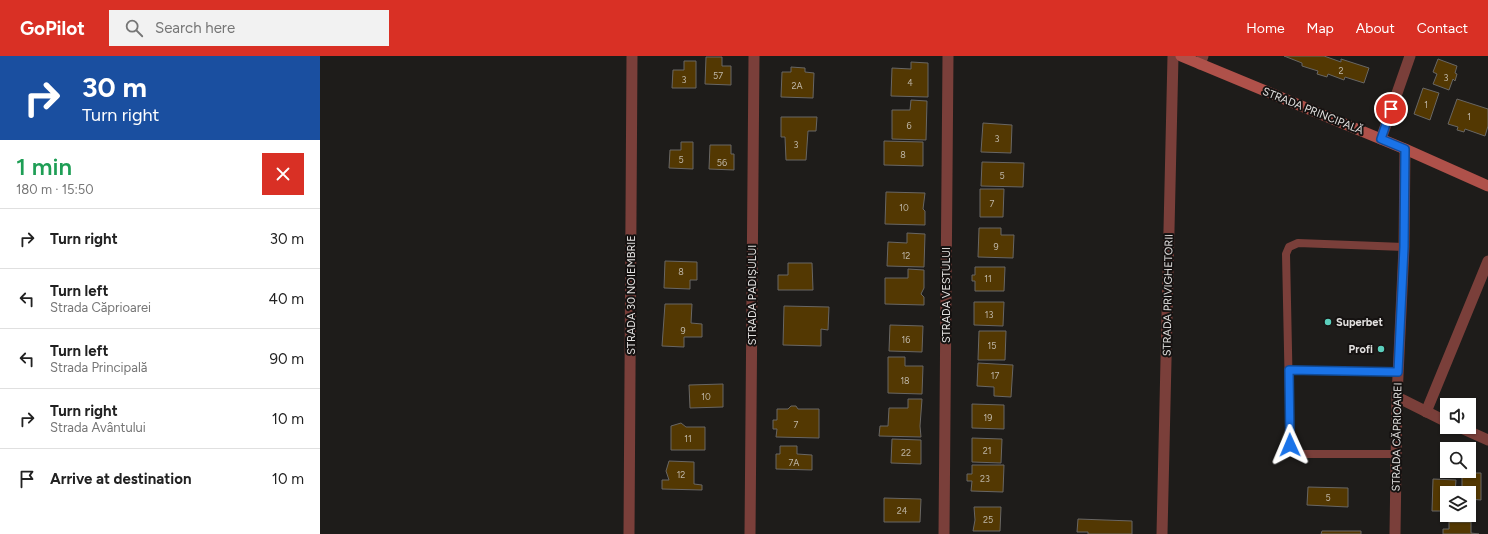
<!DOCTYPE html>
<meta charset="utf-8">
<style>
:root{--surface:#fff;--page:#f2f2f2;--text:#222;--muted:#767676;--line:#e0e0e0;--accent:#d93025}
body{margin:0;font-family:Figtree,sans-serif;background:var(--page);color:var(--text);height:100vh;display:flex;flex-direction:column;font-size:15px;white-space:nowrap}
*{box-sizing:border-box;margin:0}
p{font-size:13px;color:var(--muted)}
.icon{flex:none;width:22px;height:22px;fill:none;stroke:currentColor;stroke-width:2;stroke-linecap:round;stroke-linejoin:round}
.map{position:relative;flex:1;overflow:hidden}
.sheet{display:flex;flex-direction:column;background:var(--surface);width:320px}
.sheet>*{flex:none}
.banner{background:#1a4fa0;color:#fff;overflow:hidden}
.fabs{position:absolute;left:1120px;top:342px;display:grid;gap:8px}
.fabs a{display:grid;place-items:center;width:36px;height:36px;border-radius:0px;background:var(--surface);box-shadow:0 1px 3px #0004;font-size:20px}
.pin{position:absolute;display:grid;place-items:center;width:34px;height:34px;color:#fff;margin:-17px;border:2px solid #fff;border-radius:50%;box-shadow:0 1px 4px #0007}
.me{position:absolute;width:44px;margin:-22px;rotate:359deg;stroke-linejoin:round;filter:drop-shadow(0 0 3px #0008)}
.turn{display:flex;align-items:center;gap:14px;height:84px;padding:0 16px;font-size:18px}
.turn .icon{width:52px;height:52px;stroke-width:2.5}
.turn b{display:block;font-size:28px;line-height:34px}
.round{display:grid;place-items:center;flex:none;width:42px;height:42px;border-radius:0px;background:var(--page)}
.overview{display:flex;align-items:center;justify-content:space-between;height:68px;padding:0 16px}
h1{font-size:24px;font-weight:600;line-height:30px;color:#1e9e55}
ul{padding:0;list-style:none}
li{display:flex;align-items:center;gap:12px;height:60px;padding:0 16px;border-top:1px solid var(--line)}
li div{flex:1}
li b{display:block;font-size:15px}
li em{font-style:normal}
header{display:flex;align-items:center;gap:24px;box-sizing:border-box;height:56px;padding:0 20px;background:var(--accent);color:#fff}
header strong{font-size:19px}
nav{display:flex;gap:22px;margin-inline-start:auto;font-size:14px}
.search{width:280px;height:36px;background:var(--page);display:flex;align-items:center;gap:10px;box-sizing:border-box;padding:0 14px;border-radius:0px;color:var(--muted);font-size:15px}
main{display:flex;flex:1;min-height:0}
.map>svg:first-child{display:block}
</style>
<header>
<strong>GoPilot</strong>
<div class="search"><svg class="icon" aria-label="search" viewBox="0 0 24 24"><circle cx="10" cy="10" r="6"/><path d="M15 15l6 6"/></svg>Search here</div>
<nav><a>Home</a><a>Map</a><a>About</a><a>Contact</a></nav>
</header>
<main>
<section class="sheet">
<div class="banner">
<div class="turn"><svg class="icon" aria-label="right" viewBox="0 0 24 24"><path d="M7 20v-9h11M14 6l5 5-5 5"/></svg><div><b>30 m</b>Turn right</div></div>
</div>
<div class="overview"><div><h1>1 min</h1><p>180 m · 15:50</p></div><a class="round" style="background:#d93025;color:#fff"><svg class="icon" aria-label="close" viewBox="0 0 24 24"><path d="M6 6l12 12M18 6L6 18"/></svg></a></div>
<ul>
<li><svg class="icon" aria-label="right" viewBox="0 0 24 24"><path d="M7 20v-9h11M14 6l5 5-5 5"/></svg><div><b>Turn right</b></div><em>30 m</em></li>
<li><svg class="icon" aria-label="left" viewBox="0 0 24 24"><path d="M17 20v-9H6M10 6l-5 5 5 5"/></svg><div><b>Turn left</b><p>Strada Căprioarei</p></div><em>40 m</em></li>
<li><svg class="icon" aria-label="left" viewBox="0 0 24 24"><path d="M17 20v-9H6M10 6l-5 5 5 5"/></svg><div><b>Turn left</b><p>Strada Principală</p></div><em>90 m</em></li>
<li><svg class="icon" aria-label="right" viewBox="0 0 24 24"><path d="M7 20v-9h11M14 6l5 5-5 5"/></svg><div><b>Turn right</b><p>Strada Avântului</p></div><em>10 m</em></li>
<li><svg class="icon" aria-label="arrive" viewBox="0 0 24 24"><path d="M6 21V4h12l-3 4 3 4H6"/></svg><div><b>Arrive at destination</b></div><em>10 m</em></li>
</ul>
</section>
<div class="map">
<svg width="1168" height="478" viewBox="0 0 1168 478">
<rect width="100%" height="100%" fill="#1e1c1a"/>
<g fill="#533802" stroke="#686664">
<polygon points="964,0 1004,0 1021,6 1021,3 1049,12 1044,27 1025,21 1024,24 1008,18 1007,21 997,18 998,15 982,10 982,7"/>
<polygon points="386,1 402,1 402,10 411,10 411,29 385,28"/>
<polygon points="1118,3 1137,10 1135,17 1137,18 1135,25 1133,23 1129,34 1113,28 1117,18 1113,16"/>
<polygon points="364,5 376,5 376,32 352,32 353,14 364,14"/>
<polygon points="591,6 608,7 608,41 571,40 572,12 591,13"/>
<polygon points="471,11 485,12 485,16 494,17 493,42 461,41 462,16 471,16"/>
<polygon points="1103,32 1119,37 1110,64 1094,58"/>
<polygon points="1137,43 1168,53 1168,70 1165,80 1145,73 1144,76 1137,74 1138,71 1128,68"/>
<polygon points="591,44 607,45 606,84 572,83 572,54 590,54"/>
<polygon points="461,61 497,61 496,75 488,75 486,104 466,104 465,81 461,81"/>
<polygon points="663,67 692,69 691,97 661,96"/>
<polygon points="564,85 603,86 603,110 564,109"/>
<polygon points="361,86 373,86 373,113 349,112 350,94 361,94"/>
<polygon points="390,89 411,89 411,98 414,98 414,114 389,113"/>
<polygon points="662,106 704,107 703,131 661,130"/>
<polygon points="660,133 684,133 683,161 660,161"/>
<polygon points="566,136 605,137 603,153 605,155 605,169 565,168"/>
<polygon points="659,172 681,172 681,179 694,179 693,202 658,201"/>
<polygon points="587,177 605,178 604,211 567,210 568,186 587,187"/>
<polygon points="345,205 377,206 377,224 370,224 370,233 344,232"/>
<polygon points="468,207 492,207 493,234 458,234 458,219 468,219"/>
<polygon points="655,211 685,211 684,235 655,235 655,225 652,225 652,219 655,219"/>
<polygon points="588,213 604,214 604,232 601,238 604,241 604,249 565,248 565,222 588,222"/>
<polygon points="654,246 684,246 683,270 654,269"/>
<polygon points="345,248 372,248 371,267 382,268 382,281 364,281 364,291 342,290"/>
<polygon points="464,250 509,251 508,274 501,273 501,290 463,289"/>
<polygon points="570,269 603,270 602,296 569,295"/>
<polygon points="659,275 686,275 685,304 658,304"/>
<polygon points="568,301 585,301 585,310 603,310 602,338 568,337"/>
<polygon points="658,307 693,309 691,341 674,340 674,331 657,330"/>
<polygon points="403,328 403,351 370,352 369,329"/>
<polygon points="588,343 602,343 600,370 601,381 559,380 560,370 568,370 569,352 588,352"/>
<polygon points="652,348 684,349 684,373 652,372"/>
<polygon points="471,350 476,350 478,353 499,353 499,382 456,381 457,373 453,373 453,364 457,364 457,353 468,353"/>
<polygon points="361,367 366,371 385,371 385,394 351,394 351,370"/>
<polygon points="652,382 682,383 681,407 652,406"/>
<polygon points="572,383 601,384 601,408 571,407"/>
<polygon points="460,390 477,390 477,398 492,399 492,414 456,413 456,398 460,398"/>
<polygon points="349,405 374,406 374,428 382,429 382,434 342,433 342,424 349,424 346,415"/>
<polygon points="652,409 684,409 683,436 651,435 652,425 647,425 647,418 652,418"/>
<polygon points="1142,417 1161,417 1161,444 1149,443 1149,437 1142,437"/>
<polygon points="1113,423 1136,424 1135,437 1127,437 1127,455 1112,455"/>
<polygon points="988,431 1028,432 1028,451 987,449"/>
<polygon points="564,442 601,443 600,466 564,466"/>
<polygon points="654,451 681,451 680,475 653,475 655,464"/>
<polygon points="758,463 812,465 812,478 768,478 768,476 757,476"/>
<polygon points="1129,466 1151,466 1151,477 1159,478 1123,478 1123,473 1129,473"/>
<polygon points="1002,475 1041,475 1041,478 1001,478"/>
</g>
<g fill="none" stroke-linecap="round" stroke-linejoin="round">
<g stroke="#7a3f3a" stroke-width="8">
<polyline points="969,314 1078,316"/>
<polyline points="1076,398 981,398 974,395 970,389 966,198 969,191 978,187 1084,191"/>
</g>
<g stroke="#7a3f3a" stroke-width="11">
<polyline points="880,8 883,0"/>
<polyline points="1061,83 1090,0"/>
<polyline points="1077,341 1127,366"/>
<polyline points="1106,356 1168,205"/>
<polyline points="1139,371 1168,384"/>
<polyline points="430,478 434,0"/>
<polyline points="624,478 628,0"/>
<polyline points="842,478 853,0"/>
<polyline points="1075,478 1077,341 1084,191 1085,93"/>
</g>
<polyline stroke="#7a3f3a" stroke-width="11" points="309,478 312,0"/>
<polyline stroke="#af514a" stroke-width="11" points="861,0 1085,93 1168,130"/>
</g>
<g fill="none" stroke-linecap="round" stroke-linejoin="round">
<g stroke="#114b97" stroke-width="10">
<polyline id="route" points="970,389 969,314 1078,316 1084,191 1085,93 1061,83 1071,53"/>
</g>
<use href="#route" stroke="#1a73e8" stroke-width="7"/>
</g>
<g fill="#5bcebc" stroke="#151211" stroke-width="1.5">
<circle cx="1008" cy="266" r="4"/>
<circle cx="1061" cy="293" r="4"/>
</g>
<g text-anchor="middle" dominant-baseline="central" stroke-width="4" stroke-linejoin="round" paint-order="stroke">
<g font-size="9" fill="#beb6a8">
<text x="1021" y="14">2</text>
<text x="398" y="19">57</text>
<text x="1126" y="21">3</text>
<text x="364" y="23">3</text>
<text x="590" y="26">4</text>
<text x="477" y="29">2A</text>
<text x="1106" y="48">1</text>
<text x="1149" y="60">1</text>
<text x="589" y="69">6</text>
<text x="677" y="82">3</text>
<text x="476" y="88">3</text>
<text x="583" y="98">8</text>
<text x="361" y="103">5</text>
<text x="402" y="106">56</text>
<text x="682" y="119">5</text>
<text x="672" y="147">7</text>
<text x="584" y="151">10</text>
<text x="676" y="190">9</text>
<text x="586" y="199">12</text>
<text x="361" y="215">8</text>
<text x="668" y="222">11</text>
<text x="669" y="258">13</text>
<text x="363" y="274">9</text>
<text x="586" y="283">16</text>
<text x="672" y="289">15</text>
<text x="675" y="319">17</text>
<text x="585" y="324">18</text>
<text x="386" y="340">10</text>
<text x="668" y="361">19</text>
<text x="476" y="368">7</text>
<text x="368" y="382">11</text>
<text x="667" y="394">21</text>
<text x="586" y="396">22</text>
<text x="474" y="406">7A</text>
<text x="361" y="418">12</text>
<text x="665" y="422">23</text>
<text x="1008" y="441">5</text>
<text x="582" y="454">24</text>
<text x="668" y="463">25</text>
</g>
<g font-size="11" fill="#e2e0df" stroke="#151211">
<text transform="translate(993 55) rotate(22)">STRADA PRINCIPALĂ</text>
<text transform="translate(311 239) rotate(-90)">STRADA 30 NOIEMBRIE</text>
<text transform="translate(432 239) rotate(-90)">STRADA PADIȘULUI</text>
<text transform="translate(626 239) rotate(-90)">STRADA VESTULUI</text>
<text transform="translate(848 239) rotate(-89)">STRADA PRIVIGHETORII</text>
<text transform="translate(1077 381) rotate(-89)">STRADA CĂPRIOAREI</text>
</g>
<g font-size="11" font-weight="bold" fill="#e2e0df" stroke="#151211" text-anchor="start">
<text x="1016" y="266">Superbet</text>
<text x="1053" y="293" text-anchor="end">Profi</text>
</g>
</g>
</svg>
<div class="fabs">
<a><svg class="icon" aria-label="sound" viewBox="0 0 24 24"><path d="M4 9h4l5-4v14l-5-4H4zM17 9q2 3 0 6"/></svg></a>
<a><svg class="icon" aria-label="search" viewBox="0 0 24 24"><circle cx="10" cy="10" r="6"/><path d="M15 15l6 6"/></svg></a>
<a><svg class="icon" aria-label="layers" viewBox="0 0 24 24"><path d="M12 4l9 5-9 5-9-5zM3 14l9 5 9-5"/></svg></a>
</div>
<div class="pin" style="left:1071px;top:53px;background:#d93025"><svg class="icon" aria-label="arrive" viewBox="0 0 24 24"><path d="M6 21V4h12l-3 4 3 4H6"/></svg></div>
<svg class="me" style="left:970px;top:389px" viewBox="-20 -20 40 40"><path d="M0-17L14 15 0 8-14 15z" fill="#1a73e8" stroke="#fff" stroke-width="4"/></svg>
</div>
</main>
